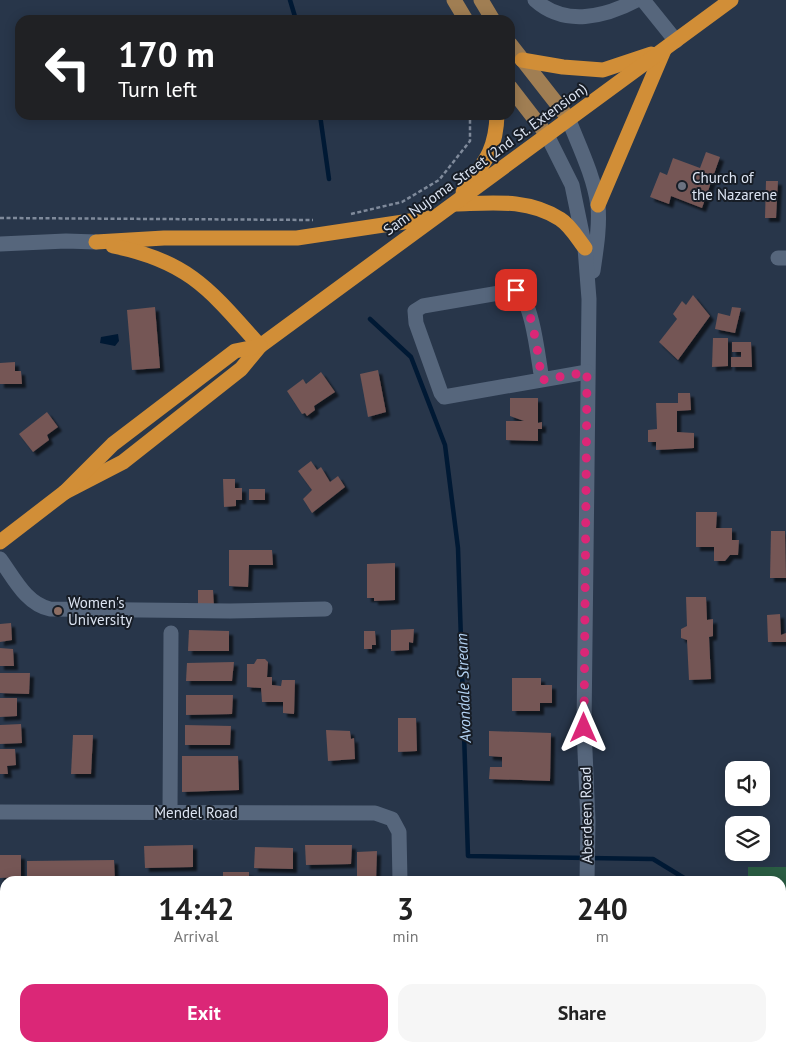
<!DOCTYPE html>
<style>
:root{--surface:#fff;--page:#f6f6f6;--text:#222;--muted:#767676;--accent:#db2777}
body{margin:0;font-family:"PT Sans",sans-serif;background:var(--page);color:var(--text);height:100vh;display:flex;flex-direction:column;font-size:19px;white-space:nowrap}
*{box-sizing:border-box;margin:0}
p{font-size:16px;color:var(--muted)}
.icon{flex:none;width:28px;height:28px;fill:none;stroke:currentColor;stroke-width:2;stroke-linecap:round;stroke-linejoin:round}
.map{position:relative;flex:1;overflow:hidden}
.panel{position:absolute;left:0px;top:876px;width:786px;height:176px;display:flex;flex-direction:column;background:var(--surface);border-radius:15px 15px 0 0;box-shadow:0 2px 12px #0003}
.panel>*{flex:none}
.banner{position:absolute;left:15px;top:15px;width:500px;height:105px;border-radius:15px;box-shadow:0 2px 12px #0003;background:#202124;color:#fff;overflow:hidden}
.tools{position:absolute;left:725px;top:761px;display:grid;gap:10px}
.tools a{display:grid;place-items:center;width:45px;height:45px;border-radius:10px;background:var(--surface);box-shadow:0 2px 12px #0003;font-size:25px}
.pin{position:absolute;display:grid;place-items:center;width:42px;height:42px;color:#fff;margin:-21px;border-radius:10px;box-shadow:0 2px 8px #0006}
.me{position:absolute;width:55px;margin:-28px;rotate:0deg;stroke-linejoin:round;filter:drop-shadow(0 0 4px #0008)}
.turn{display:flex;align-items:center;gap:18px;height:105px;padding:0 20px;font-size:22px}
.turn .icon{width:65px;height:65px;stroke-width:2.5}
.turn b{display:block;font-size:35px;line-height:42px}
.eta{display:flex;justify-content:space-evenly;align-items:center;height:85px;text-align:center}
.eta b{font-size:30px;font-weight:600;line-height:35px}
.action{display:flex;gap:10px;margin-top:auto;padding:10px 20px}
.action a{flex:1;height:58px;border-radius:15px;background:var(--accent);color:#fff;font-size:20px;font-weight:600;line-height:58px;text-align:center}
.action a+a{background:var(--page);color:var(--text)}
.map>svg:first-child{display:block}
</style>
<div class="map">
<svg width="786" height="1052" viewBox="0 0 786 1052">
<defs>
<filter id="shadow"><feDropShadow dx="4" dy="4" stdDeviation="1" flood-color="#0009"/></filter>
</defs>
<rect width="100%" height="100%" fill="#28364a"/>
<polygon fill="#2a5d43" points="748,867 786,867 786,896 781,896 781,881 748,881"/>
<polygon fill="#001934" points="118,334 119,341 115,346 100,343 101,337"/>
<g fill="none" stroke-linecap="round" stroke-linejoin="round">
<g stroke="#001934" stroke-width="4.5">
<polyline points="290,0 296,20"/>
<polyline points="320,115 329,179"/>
<polyline points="370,319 411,357 445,445 458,548 468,856 653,859 689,881"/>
<polyline points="781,939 786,941"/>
</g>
</g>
<g fill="#745655" filter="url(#shadow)">
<polygon points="706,152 720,157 702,208 671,196 669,204 650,197 660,172 667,175 673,158 700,168"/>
<polygon points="766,181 778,181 776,218 765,218"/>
<polygon points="693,295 710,316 678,360 659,342 677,319 673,314 682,301 686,305"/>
<polygon points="155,307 160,368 132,370 127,310"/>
<polygon points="732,307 741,308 735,333 715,329 718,313 730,316"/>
<polygon points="713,338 728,338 728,366 712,367"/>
<polygon points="732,342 751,342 752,367 731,367 731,357 741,357 741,352 732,352"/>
<polygon points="15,362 15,371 21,371 22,384 0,384 0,363"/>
<polygon points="378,370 386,412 368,417 360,374"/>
<polygon points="321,372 335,392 314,406 315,410 307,416 305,413 302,414 287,391 303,379 306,384"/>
<polygon points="678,393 690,393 691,410 677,411 677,432 694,433 694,448 656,450 656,442 648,442 648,430 657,429 656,403 678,403"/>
<polygon points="510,398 538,398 538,423 542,422 542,429 538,429 538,441 506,440 506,421 524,421 510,416"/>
<polygon points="47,412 58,427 47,435 49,440 33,452 19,434"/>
<polygon points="311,461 317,470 321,467 330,482 338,476 345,487 312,513 303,499 312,490 298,471"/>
<polygon points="223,479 235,479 235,488 242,488 242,500 236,500 236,506 224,507"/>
<rect x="249" y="489" width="16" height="11"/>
<polygon points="696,512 717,512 716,528 732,528 732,540 739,540 738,555 730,555 725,561 714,561 714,547 696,547"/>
<polygon points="771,531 785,531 786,578 770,578"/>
<polygon points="229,550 272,550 273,565 249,565 248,587 229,586"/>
<polygon points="395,563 395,600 374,601 374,598 367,598 367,564"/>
<polygon points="198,590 213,590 214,608 198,608"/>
<polygon points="686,597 706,597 707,620 713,619 713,636 709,637 711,679 689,680 687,640 681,638 681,629 687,626"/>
<polygon points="780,614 781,635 786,633 786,642 768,642 767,615"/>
<polygon points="11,623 12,640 0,642 0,624"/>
<polygon points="414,629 413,643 409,642 409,650 391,651 391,630"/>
<polygon points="189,630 229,631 229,651 188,651"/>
<polygon points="364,631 375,631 376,645 372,645 372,649 364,649"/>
<polygon points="0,648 13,649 14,666 0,666"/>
<polygon points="257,659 265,659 268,662 267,677 272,677 272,685 281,686 282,680 295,680 294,714 283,713 283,702 262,702 261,688 247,687 247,664 254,664"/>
<polygon points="234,662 232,681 186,681 187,663"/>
<polygon points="0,673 30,673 29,694 0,693"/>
<polygon points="512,678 541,678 541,685 552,685 552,703 540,703 540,711 512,711"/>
<polygon points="186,695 233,695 232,714 186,715"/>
<polygon points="0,698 17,698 17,716 0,717"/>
<polygon points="398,718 416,718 417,751 398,752"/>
<polygon points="21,724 22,743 0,744 0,725"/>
<polygon points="185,725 231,726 230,745 185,745"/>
<polygon points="326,730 350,731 351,739 354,738 355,759 328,761"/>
<polygon points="489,731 551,733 550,781 489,779 490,767 502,767 502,757 489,756"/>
<polygon points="73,735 93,735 91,774 71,774"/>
<polygon points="0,749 15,749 16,765 7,766 8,774 0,774"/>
<polygon points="182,756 238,756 239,790 182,792"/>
<polygon points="193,845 193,867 145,868 144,846"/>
<polygon points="305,845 352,845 351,864 306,865"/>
<polygon points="255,847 293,848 293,869 254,868"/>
<polygon points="377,851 376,881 357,881 357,852"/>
<polygon points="0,855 21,855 21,877 0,878"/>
<polygon points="114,860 115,881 27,881 27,861"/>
<rect x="223" y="872" width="26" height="9"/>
<polygon points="0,966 5,968 5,1010 0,1023"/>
<rect x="781" y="1013" width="5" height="16"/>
<polygon points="781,1045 786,1045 786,1052 753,1052 753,1048 781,1048"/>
<polygon points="402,1049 420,1050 420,1052 402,1052"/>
<rect x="484" y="1049" width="16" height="3"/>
</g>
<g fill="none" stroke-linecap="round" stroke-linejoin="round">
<g stroke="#7f8a9b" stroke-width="2.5" stroke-dasharray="4 2.5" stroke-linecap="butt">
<polyline points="351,214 402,202 439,180 470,141 470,115"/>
<polyline points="0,218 313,220"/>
</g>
<g stroke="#56667c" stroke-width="15">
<path d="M535 0C565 27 605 17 637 0"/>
<polyline points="643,0 676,41"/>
<path d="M568 118C579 146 594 176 598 206 600 227 596 250 593 271"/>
<polyline points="547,135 572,185 585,248 589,299 584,728 588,821 587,881"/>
<polyline points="0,244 66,241 96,242"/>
<polyline points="778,258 786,258"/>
<path d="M542 380C538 358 533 303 517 290L423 306 415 311 416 323 441 393 444 397 587 372"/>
<path d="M0 559C14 578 26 604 50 609L230 611 325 609"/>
<polyline points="0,812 375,813 392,819 399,832 400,881"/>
<polyline points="170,812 171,633"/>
<polyline points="447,1048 447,1052"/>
<polyline points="18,1052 24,1048"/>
<polyline points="587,1052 587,1048"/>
<polyline points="681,1052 681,1048"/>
</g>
<g stroke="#a07e53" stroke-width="15">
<polyline points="454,0 466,20"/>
<polyline points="481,0 493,20"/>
<polyline points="510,44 568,118"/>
<polyline points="510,87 547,135"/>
</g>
<g stroke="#d18e37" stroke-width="15">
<polyline points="522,60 563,67 603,70 651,54"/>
<path d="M463 192C483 164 496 152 497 115"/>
<path d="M455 204C491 203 527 198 560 219 570 225 578 239 585 248"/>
<polyline points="598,205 664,50"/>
<polyline points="96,242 164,238 297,238 430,218"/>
<path d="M113 246C189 261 211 291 260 346"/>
<polyline points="65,492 123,462 241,369 260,346 731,0"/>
<polyline points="0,542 65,492 113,444 235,351 260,346"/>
</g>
</g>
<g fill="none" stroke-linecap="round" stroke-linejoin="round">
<path stroke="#db2777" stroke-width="9" stroke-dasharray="0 16.2" d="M516 290C533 303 538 358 542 380L587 372 584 728"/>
</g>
<circle fill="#6b7280" stroke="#171d26" stroke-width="2" cx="682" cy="186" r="5"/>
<circle fill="#8d6e63" stroke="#171d26" stroke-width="2" cx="58" cy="611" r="5"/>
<g text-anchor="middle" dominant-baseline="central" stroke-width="4" stroke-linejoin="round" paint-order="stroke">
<g font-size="15" fill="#dce4f2" stroke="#171d26">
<text transform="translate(485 159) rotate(-36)">Sam Nujoma Street (2nd St. Extension)</text>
<text x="196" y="812">Mendel Road</text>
<text transform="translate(586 815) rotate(-91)">Aberdeen Road</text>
</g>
<g font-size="15" fill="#dce4f2" stroke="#171d26" text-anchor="start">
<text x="692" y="177">Church of<tspan x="692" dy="17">the Nazarene</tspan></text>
<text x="68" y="602">Women's<tspan x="68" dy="17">University</tspan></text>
</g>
<g font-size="16" font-style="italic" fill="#b3d2f2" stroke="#171d26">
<text transform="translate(463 688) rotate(-92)">Avondale Stream</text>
</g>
</g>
</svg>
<div class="tools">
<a><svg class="icon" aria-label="sound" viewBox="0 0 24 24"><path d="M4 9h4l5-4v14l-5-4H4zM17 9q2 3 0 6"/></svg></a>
<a><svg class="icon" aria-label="layers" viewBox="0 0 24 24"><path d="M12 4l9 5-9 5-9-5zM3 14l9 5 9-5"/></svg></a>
</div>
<div class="pin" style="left:516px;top:290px;background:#d93025"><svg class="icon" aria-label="arrive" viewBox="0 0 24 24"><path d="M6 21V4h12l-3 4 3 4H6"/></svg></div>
<svg class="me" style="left:584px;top:728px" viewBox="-20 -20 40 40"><path d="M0-17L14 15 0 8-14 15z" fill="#db2777" stroke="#fff" stroke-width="4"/></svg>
<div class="banner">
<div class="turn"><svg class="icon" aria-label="left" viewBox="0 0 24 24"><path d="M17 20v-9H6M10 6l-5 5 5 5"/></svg><div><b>170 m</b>Turn left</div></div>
</div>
<section class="panel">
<div class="eta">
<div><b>14:42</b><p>Arrival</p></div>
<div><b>3</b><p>min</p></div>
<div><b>240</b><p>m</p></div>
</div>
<div class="action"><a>Exit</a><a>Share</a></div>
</section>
</div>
